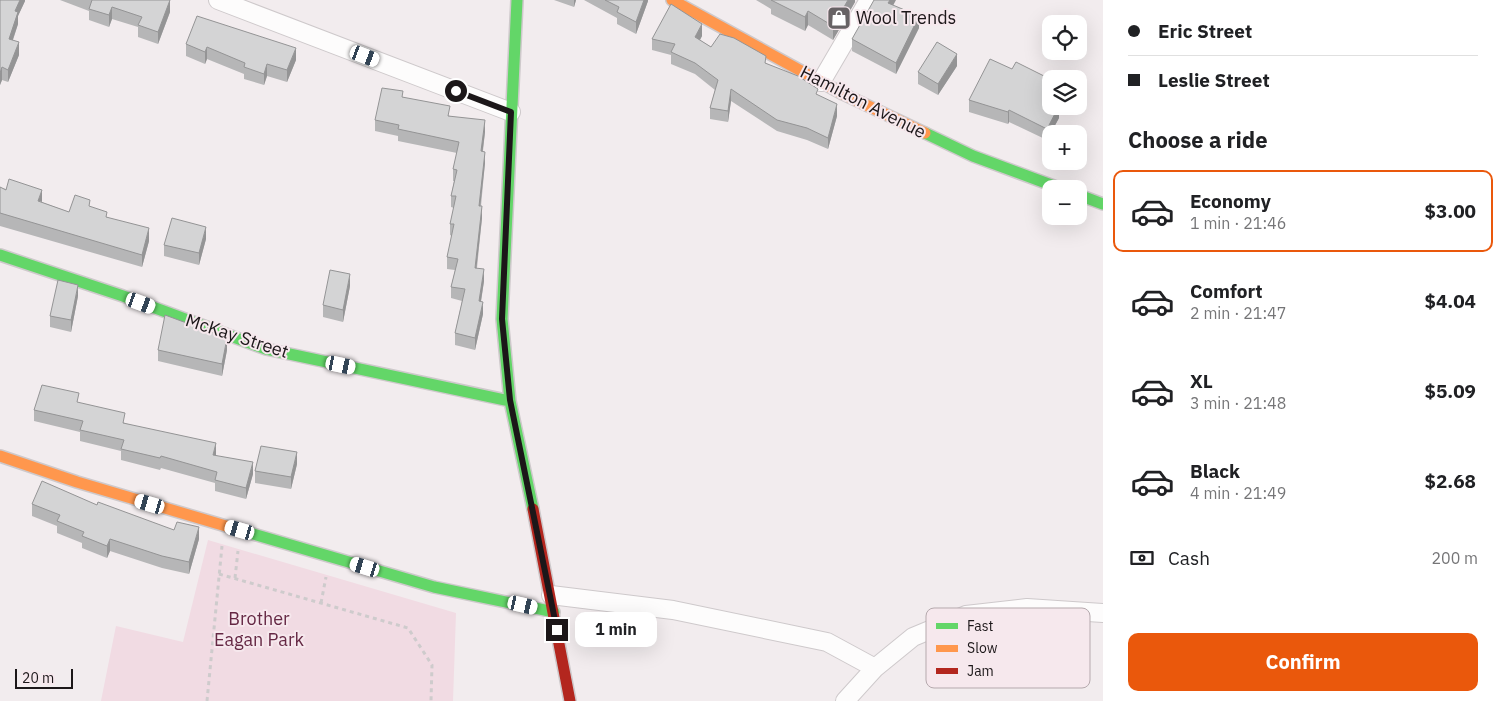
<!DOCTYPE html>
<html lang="en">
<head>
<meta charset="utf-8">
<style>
	:root { --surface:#fff; --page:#f6f6f6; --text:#202124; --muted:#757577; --line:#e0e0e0; --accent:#ea580c }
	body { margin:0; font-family:"IBM Plex Sans",sans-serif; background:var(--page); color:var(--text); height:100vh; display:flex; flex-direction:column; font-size:19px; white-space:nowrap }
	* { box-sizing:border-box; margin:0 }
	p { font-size:16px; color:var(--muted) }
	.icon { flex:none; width:28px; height:28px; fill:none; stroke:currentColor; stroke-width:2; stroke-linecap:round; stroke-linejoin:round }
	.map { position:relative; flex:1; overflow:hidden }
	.side { display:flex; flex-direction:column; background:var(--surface); width:400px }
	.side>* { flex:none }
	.top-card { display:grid; align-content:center; height:110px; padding:0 25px; background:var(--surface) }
	.fabs { position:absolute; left:1042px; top:15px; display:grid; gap:10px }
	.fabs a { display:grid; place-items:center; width:45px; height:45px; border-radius:10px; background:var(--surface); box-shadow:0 5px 20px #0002; font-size:25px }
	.scale { position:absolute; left:15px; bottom:12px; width:58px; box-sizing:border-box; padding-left:5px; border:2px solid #1c1719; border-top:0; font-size:14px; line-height:18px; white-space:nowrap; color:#1c1719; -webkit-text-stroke:4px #f6e8ed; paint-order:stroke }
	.end { position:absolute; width:22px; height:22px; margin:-11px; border:6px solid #1c1719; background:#fff; box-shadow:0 0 0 2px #fff }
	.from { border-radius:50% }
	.bubble { position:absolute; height:35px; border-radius:10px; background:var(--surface); box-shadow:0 5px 20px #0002; font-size:16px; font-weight:700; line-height:35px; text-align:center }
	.car { position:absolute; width:15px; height:30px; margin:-15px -8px; border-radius:6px; box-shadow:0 0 4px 1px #0007; background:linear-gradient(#fff 24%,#345 0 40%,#fff 0 76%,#345 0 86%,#fff 0) }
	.top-card b { display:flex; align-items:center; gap:18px; height:48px; font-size:19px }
	.top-card b+b { border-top:1px solid var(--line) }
	.top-card i { width:12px; height:12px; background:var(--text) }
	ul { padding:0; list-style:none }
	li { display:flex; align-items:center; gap:15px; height:82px; margin:0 10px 8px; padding:0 15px; border:2px solid transparent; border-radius:10px }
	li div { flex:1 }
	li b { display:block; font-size:19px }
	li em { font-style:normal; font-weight:700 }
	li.on { border-color:var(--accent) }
	li>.icon { width:45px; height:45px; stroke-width:1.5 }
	h2 { padding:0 25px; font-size:22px; line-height:60px }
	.pay { display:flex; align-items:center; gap:12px; height:55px; padding:0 25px; font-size:19px }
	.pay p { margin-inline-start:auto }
	.button { display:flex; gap:10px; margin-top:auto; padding:10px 25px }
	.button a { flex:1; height:58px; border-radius:10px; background:var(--accent); color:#fff; font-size:20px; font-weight:700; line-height:58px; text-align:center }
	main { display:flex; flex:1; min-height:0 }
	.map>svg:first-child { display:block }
	.green { fill:#f1dbe3 }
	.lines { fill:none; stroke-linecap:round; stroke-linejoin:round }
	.street-casing { stroke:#cec9cb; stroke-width:20 }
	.fast-casing { stroke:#cec9cb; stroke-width:14 }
	.slow-casing { stroke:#cec9cb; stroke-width:14 }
	.jam-casing { stroke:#cec9cb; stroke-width:14 }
	.path { stroke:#cecbcc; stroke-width:3; stroke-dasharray:4 4; stroke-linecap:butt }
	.street { stroke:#fdfcfc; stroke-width:18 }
	.fast { stroke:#63d668; stroke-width:11 }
	.slow { stroke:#ff974d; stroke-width:11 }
	.jam { stroke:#b3261e; stroke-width:11 }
	.wall { fill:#b6b6b7 }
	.shaded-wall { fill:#949495 }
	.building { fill:#d4d4d5; stroke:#949495 }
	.route { stroke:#1c1719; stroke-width:6 }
	.labels { text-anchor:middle; stroke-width:4; stroke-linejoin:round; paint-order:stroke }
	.poi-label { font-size:18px; fill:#1c1719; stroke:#f6e8ed; text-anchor:start }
	.street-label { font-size:18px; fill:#1c1719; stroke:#f6e8ed }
	.park-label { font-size:18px; fill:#652844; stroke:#f6e8ed }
	.key { fill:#f6e8ed; stroke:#b5a9ad; stroke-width:1 }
	.key-label { font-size:14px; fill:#1c1719 }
</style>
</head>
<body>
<main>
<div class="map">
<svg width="1103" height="701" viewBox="0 0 1103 701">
	<rect width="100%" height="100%" fill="#f2ecee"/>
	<path class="green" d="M208 540 456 613 453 701H101L116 626 183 642Z"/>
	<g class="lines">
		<g class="street-casing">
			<path id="street" d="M218 0 511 112
				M821 82 869 0
				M551 595 673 610 827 642 875 668
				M845 701 875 668 913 637 966 615 1027 608 1103 613"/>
		</g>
		<g class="fast-casing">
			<path id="fast" d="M517 0 502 319 510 401 533 509
				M925 133 973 156 1062 189
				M1079 195 1103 204
				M0 255 123 296 266 349 510 401
				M236 529 434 587 554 612"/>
		</g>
		<g class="slow-casing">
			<path id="slow" d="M672 0 843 94 925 133
				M0 456 77 482 236 529"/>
		</g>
		<g class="jam-casing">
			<path id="jam" d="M533 509 570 701"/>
		</g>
		<path class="path" d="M219 574 408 628 432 665 431 701
			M235 578 238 551
			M321 603 326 577
			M207 701 222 546"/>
		<use href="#street" class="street"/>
		<use href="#fast" class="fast"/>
		<use href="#slow" class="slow"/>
		<use href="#jam" class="jam"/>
	</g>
	<path class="wall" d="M0 0H25V1L18 16V24L13 40 19 55 8 82 2 80 0 85Z
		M60 0H170V12L158 44 138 37V27L112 19 109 27 89 20V11Z
		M554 0H576L574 7Z
		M584 0H648V1L636 34 617 24V18Z
		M756 0H855V2L833 40 808 25 805 31 771 14V9Z
		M893 5 919 28 896 74 852 51V39Z
		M702 36 700 40 711 47 766 63 818 95 837 116 828 149 807 140 777 131 731 101 728 122 710 119V108L715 90 695 74 671 64V55L652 50V39Z
		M186 44 296 60 287 82 267 76 264 85 244 79V74L207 59 205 64 186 56Z
		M957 66 938 95 918 84V72Z
		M1050 87 1059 118 1047 140 1009 122 1008 124 969 112V100Z
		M403 97 450 116 485 132 483 151 485 163 481 206 482 218 477 268 484 281 481 302 483 314 475 350 455 345V333L462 301 451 298V287L455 270 447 269V257L452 236 450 235V224L454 208 451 207V196L454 181H453V169L457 153 398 141V136L375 131V120Z
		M0 187 69 212 90 207 107 217 149 241 142 267 0 226Z
		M206 239 199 265 164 256V245Z
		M350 286 343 322 323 317V305Z
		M78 296 71 332 50 327V316Z
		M158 350H227L222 376 158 361Z
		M79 403 125 423 216 455 253 474 246 499 215 491V483L161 468 160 470 121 460V451L80 441V432L34 421V410Z
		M297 464 291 489 255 483V471Z
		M32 504 97 505 199 539 189 574 162 568 110 551 107 558 82 548V543L57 533V526L32 516Z"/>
	<path class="shaded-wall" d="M20 0H25V1L18 16V24L9 51V39L15 11Z
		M170 0V12L158 44V32Z
		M574 0H576L574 7Z
		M644 0H648V1L636 34V22Z
		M848 0H855V2L833 40V26Z
		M890 0H896L888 15V3Z
		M112 7V19L109 27V15Z
		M808 11V25L805 31V17Z
		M919 16V28L896 74V63Z
		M702 24V36L695 49V37Z
		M19 42V55L8 82V70Z
		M207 47V59L205 64V52Z
		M296 48V60L287 82V70Z
		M957 54V66L938 95V84Z
		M267 64V76L264 85V74Z
		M2 67V80L0 85V73Z
		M1050 79V90L1047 85Z
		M731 89V101L728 122V111Z
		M837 104V116L828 149V138Z
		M1059 106V118L1047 140V129Z
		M1009 110V122L1008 124V112Z
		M485 120V132L481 163V151Z
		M485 152V163L479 217V206Z
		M42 190V202L38 201Z
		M482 206V218L475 280V268Z
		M206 227V239L199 265V253Z
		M149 228V241L142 267V255Z
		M484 269V281L479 313V301Z
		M350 274V286L343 322V310Z
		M78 285V296L71 332V320Z
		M483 302V314L475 350V338Z
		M227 338V350L222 376V364Z
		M216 443V455H213Z
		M297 452V464L291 489V477Z
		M253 462V474L246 499V488Z
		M199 527V539L189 574V562Z
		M110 539V551L107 558V546Z"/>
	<path class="building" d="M0 0H20L15 11 18 12 9 39 19 42 8 70 2 67 0 73Z
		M92 0H170L158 32 138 25 142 17 112 7 109 15 89 9Z
		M605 0H644L636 22 617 12 619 7Z
		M771 0H848L833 26 808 11 805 17Z
		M874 0H890L888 3 919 16 896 63 852 39Z
		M671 4 702 24 695 37 711 47 720 34 734 38 766 56 765 63 798 76 818 89 816 94 837 104 828 138 807 128 777 120 731 89 728 111 710 108 718 80 695 63 671 52 675 44 652 39Z
		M197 16 296 48 287 70 267 64 264 74 244 67 245 63 207 47 205 52 186 44Z
		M937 42 957 54 938 84 918 72Z
		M990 59 1012 69 1016 62 1050 79 1047 85 1051 87V106H1059L1047 129 1009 110 1008 112 969 100Z
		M382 88 403 91 402 97 450 106 448 116 485 120 481 151 485 152 479 206H482L475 268 484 269 479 301 483 302 475 338 455 333 465 289 451 287 458 259 447 257 454 224H450L456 196H451L457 170 453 169 459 142 398 129 399 125 375 120Z
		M9 179 42 190 38 201 69 212 75 195 90 200 89 206 107 212 106 217 149 228 142 255 0 213V187L6 190Z
		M172 218 206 227 199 253 164 245Z
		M330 270 350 274 343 310 323 305Z
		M58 280 78 285 71 320 50 316Z
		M165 315 227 338 222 364 158 350Z
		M42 385 79 393 77 402 125 413 123 423 216 443 213 455 253 462 246 488 215 480 217 472 161 456 160 458 121 449 124 440 80 430 83 421 34 410Z
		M261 446 297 452 291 477 255 471Z
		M42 481 97 505 98 502 174 530 177 522 199 527 189 562 162 556 110 539 107 546 82 536 84 532 57 521 60 515 32 504Z"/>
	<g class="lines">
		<path class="route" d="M456 91 511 112 502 319 510 400 557 630"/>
	</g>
	<defs>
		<g id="shop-square" transform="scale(1.25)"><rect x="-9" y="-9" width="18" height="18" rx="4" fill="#676264" stroke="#f6e8ed"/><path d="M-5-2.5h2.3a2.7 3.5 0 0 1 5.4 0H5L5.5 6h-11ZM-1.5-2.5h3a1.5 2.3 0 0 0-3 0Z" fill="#fff"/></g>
	</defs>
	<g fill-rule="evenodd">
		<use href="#shop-square" x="839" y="18"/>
	</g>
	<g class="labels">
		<g class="poi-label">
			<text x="856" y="24">Wool Trends</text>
		</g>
		<g class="street-label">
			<text transform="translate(863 102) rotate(27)" y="6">Hamilton Avenue</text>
			<text transform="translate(237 336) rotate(18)" y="6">McKay Street</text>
		</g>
		<g class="park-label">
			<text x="259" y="625">Brother<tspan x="259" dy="21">Eagan Park</tspan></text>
		</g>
	</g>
	<rect x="926" y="608" width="164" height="80" rx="8" class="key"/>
	<rect x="936" y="623" width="22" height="6" fill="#63d668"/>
	<rect x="936" y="645" width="22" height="7" fill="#ff974d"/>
	<rect x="936" y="668" width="22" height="6" fill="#b3261e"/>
	<g class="key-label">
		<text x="967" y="631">Fast</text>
		<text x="967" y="653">Slow</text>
		<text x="967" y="676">Jam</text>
	</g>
</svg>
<div class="fabs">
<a><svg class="icon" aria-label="locate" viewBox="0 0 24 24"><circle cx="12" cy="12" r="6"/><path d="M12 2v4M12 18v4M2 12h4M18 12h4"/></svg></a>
<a><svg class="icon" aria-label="layers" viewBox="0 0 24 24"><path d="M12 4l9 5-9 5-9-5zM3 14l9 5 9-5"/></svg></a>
<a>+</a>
<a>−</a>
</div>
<div class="scale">20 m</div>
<i class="end from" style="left:456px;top:91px"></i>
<i class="end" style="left:557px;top:630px"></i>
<div class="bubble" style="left:575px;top:612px;width:82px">1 min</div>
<i class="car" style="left:365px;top:56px;rotate:111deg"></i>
<i class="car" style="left:141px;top:303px;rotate:110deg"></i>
<i class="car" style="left:341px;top:365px;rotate:102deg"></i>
<i class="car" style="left:150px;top:504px;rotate:286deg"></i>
<i class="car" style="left:240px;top:530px;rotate:286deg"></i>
<i class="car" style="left:365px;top:567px;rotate:287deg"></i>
<i class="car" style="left:523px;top:605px;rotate:103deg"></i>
</div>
<section class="side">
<div class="top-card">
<b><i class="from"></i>Eric Street</b>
<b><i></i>Leslie Street</b>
</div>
<h2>Choose a ride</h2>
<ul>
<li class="on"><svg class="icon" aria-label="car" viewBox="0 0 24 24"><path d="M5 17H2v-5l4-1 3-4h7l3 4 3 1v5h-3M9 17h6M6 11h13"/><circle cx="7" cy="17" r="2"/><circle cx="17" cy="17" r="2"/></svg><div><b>Economy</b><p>1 min · 21:46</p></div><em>$3.00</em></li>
<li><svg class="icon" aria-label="car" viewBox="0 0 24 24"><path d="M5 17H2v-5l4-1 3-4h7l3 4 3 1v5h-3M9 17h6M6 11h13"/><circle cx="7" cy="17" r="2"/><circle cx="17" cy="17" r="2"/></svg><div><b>Comfort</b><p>2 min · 21:47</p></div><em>$4.04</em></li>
<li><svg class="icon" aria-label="car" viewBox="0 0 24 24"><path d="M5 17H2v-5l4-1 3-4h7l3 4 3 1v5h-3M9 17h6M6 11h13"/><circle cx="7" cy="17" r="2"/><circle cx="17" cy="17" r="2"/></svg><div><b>XL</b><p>3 min · 21:48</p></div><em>$5.09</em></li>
<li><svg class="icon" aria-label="car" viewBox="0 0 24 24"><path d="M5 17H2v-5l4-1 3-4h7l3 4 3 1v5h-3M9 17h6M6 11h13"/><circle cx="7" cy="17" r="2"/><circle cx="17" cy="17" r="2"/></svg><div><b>Black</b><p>4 min · 21:49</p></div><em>$2.68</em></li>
</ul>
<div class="pay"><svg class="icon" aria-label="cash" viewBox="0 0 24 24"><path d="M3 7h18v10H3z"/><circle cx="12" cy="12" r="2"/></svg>Cash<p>200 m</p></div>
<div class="button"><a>Confirm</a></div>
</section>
</main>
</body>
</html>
